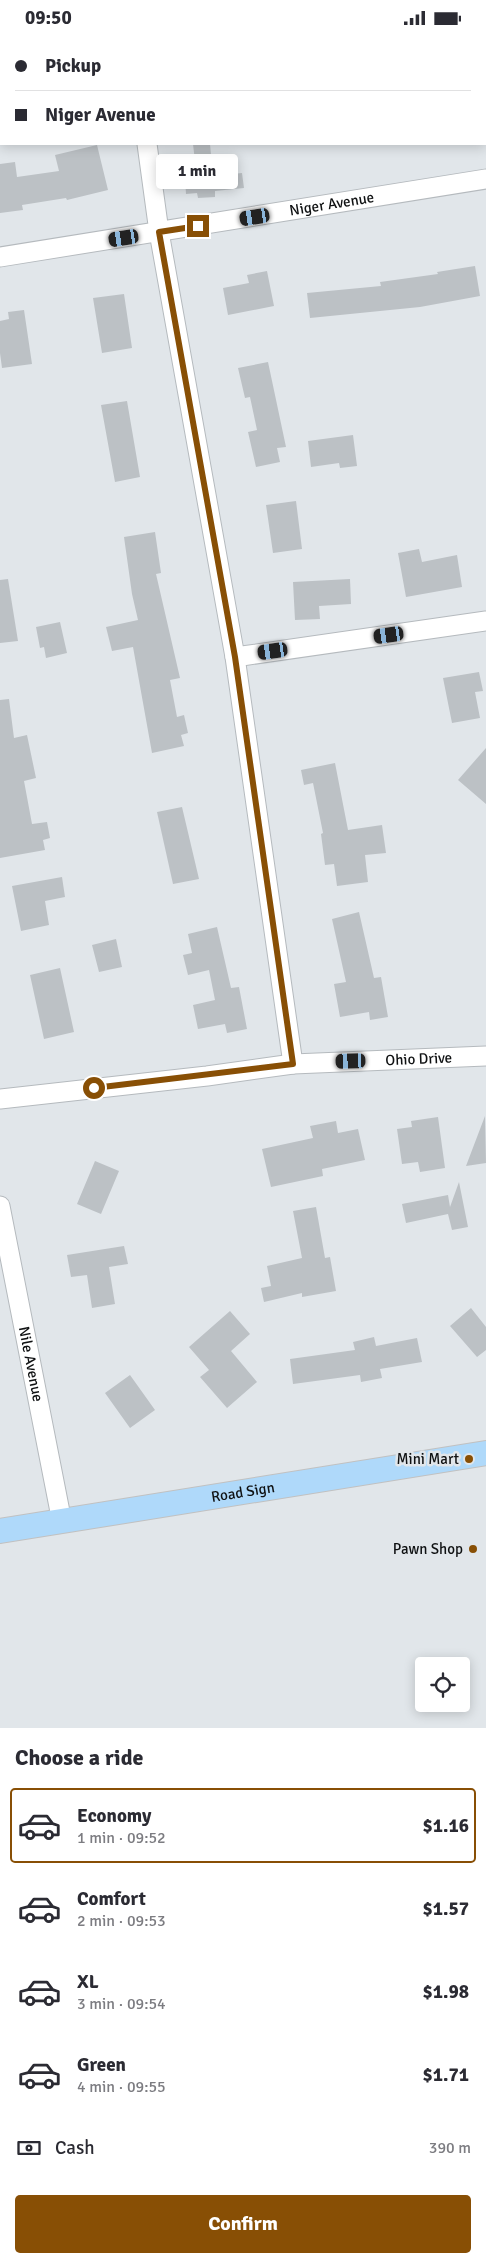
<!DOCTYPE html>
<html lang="en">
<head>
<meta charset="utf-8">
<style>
	:root { --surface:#fff; --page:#f7f7f7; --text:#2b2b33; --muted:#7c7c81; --line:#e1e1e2; --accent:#884f05 }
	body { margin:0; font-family:Signika,sans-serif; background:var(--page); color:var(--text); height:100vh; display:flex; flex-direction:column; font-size:19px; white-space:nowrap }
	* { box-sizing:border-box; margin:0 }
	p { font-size:16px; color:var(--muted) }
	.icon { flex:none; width:28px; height:28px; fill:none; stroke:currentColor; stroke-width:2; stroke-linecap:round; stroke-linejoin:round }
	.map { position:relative; height:1693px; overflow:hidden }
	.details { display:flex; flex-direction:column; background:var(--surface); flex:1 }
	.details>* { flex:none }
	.top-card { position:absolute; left:0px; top:0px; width:486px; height:110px; box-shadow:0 2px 12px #0003; display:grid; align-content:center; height:110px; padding:0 15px; background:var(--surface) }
	.tools { position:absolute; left:415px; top:1622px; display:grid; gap:10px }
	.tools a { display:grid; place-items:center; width:55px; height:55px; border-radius:5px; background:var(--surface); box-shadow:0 2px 12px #0003; font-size:25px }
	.end { position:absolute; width:22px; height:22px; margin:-11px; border:6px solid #884f05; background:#fff; box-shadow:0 0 0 2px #fff }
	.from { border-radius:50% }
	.bubble { position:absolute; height:35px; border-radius:5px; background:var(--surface); box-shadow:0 2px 12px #0003; font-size:16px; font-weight:700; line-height:35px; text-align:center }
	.car { position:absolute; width:15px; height:30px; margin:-15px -8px; border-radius:6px; box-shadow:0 0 4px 1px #0007; background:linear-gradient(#222 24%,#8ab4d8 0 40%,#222 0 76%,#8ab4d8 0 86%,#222 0) }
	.top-card b { display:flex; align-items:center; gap:18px; height:48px; font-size:19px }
	.top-card b+b { border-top:1px solid var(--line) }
	.top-card i { width:12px; height:12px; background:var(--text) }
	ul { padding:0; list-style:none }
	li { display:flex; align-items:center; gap:15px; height:75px; margin:0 10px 8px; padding:0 5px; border:2px solid transparent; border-radius:5px }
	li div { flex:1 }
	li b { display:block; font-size:19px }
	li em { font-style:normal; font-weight:700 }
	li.current { border-color:var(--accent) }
	li>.icon { width:45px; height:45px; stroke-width:1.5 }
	h2 { padding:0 15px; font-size:22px; line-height:60px }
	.pay { display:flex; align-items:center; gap:12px; height:55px; padding:0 15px; font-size:19px }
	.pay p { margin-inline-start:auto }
	.button { display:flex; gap:10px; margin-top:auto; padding:10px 15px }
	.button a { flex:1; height:58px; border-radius:5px; background:var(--accent); color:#fff; font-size:20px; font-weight:700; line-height:58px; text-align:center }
	.status { display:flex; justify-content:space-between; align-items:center; height:35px; padding:0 25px; background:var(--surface); direction:ltr }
	.status svg { height:14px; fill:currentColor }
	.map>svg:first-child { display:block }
	.building { fill:#bcc1c5 }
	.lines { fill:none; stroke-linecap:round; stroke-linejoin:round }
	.minor-casing { stroke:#b5babe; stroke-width:21 }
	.major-casing { stroke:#c1c1c1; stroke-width:26 }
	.minor { stroke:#fff; stroke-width:19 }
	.major { stroke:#afd9fa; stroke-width:24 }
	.route { stroke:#884f05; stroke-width:6 }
	.poi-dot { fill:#884f05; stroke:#e1e6ea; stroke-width:2 }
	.labels { text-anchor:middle; stroke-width:5; stroke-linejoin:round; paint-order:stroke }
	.street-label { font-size:15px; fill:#0f1112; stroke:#e1e6ea }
	.poi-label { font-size:15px; fill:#0f1112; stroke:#e1e6ea; text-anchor:end }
</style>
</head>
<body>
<div class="status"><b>09:50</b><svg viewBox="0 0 49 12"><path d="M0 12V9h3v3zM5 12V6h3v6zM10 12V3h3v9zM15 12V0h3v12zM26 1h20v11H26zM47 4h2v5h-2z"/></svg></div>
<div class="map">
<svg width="486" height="1693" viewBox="0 0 486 1693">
	<rect width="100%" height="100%" fill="#e1e6ea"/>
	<path class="building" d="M193 109H210L213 141 242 138 244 153 215 156V162L198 163 197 158 186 159 185 144H197Z
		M97 110 108 155 67 165 66 163 22 170 23 175 0 178V129L15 127 17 142 59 136 55 120Z
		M475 231 480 261 420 272 310 283 307 258 381 251 380 247 438 239 437 237Z
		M267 236 274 271 228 280 223 253 249 248 247 240Z
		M124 259 132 313 102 318 93 263Z
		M24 275 32 329 2 333 0 318V286L9 284 8 277Z
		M268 327 286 412 277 413 280 427 256 432 248 397 257 395 250 362 245 363 238 333Z
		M127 366 140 442 115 447 101 370Z
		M353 400 357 431 340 433 339 428 311 432 308 406Z
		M296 466 302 514 273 518 266 470Z
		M155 497 161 538 156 539 180 643 170 645 177 682 184 680 188 698 181 700 184 711 152 718 133 612 112 616 106 592 138 585 132 559 124 502Z
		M419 514 422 527 457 520 462 552 406 562 398 518Z
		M8 544 18 606 0 608V545Z
		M350 544 351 569 319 571 320 584 295 585 293 547Z
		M60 587 67 618 46 623 44 612 40 613 36 592Z
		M479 637 483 656 475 657 480 683 452 688 443 643Z
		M9 664 14 703 27 700 36 743 24 746 32 789 47 787 50 803 43 805 45 815 0 823V665Z
		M486 713V769L458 745Z
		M335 728 348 795 382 790 386 818 365 820 368 847 337 851 334 829 325 830 321 799 323 798 313 748 304 750 301 735Z
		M182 772 199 844 173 849 157 777Z
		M62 842 65 862 45 866 49 890 21 896 12 851Z
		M359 877 374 943 381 942 388 982 370 985 369 977 340 982 334 949 346 947 332 884Z
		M217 892 231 953 239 952 247 994 227 998 225 989 198 994 193 970 215 965 209 935 188 940 183 920 192 918 188 899Z
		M116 904 122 932 99 937 92 910Z
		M60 933 74 997 44 1004 30 940Z
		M485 1081 486 1128 466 1131Z
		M438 1082 445 1133 420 1137 418 1127 402 1129 397 1094 412 1092 411 1086Z
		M336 1086 338 1098 358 1094 365 1125 322 1134 323 1141 271 1152 262 1114 313 1103 310 1091Z
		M95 1126 119 1136 101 1179 77 1169Z
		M459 1147 468 1192 452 1195 448 1179 406 1188 402 1169 448 1160 450 1172Z
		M316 1172 325 1223 330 1222 336 1256 302 1262V1258L264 1267 261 1253 271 1251 267 1231 302 1223 293 1176Z
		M124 1211 128 1229 109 1232 115 1269 92 1273 87 1240 71 1242 67 1220Z
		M471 1273 486 1292V1315L477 1322 450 1291Z
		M230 1276 250 1299 231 1316 257 1347 227 1373 200 1342 209 1335 189 1312Z
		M374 1302 376 1311 417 1303 422 1327 380 1334 382 1343 361 1347 360 1340 293 1349 290 1324 355 1315 353 1307Z
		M130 1340 155 1375 130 1393 105 1358Z"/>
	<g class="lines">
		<g class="minor-casing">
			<g id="minor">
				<path d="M140 1V0"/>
				<path d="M147 109 159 197 235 622 293 1029"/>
				<path id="s1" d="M0 222 486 144"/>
				<path d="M235 622 486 586"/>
				<path id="s2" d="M0 1064 207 1041 293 1029 486 1021"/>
				<path id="s3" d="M0 1171 62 1487"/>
			</g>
		</g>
		<g class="major-casing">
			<g id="major">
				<path id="s4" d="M0 1496 486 1418"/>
			</g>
		</g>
		<use href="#minor" class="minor"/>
		<use href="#major" class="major"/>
	</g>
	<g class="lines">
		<path class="route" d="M94 1053 293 1029 235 622 159 197 198 191"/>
	</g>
	<g class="poi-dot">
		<circle cx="469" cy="1424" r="5"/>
		<circle cx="473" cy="1514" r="5"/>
	</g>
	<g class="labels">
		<g class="street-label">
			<text dy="5" stroke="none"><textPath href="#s1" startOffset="336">Niger Avenue</textPath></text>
			<text dy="5" stroke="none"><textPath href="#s2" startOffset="421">Ohio Drive</textPath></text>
			<text dy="5" stroke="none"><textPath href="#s3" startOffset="161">Nile Avenue</textPath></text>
			<text dy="5" stroke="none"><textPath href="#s4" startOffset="246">Road Sign</textPath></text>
		</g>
		<g class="poi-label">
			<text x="459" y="1429">Mini Mart</text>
			<text x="463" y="1519">Pawn Shop</text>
		</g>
	</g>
</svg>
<div class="tools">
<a><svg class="icon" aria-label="locate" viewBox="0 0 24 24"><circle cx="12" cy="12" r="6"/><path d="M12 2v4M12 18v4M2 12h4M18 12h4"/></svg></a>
</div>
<i class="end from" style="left:94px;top:1053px"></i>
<i class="end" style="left:198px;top:191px"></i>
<div class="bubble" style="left:156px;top:119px;width:82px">1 min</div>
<i class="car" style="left:255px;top:182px;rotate:261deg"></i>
<i class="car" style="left:124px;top:203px;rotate:261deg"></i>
<i class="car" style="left:389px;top:600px;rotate:262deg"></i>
<i class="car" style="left:273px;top:616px;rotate:262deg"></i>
<i class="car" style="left:351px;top:1026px;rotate:268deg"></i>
<div class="top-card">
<b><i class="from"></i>Pickup</b>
<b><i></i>Niger Avenue</b>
</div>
</div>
<section class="details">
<h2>Choose a ride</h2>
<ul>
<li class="current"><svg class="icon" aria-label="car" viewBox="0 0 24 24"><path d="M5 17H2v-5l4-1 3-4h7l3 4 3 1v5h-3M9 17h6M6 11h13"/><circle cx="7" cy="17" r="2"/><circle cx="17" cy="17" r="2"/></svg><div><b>Economy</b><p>1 min · 09:52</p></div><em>$1.16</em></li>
<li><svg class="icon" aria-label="car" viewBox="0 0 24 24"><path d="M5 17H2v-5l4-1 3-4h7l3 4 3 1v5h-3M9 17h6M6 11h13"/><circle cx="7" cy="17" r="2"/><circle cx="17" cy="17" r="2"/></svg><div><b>Comfort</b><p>2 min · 09:53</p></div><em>$1.57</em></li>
<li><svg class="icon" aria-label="car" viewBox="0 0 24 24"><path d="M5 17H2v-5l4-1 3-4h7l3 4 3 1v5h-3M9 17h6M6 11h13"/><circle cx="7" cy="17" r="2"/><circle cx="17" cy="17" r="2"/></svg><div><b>XL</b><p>3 min · 09:54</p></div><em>$1.98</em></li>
<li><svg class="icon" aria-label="car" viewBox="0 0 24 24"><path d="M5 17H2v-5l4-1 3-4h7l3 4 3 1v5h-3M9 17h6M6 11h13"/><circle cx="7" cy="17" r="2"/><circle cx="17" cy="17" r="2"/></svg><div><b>Green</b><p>4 min · 09:55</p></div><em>$1.71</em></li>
</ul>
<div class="pay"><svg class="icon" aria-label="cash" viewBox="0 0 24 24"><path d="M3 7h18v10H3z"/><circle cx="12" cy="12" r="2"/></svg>Cash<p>390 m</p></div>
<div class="button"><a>Confirm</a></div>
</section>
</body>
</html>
